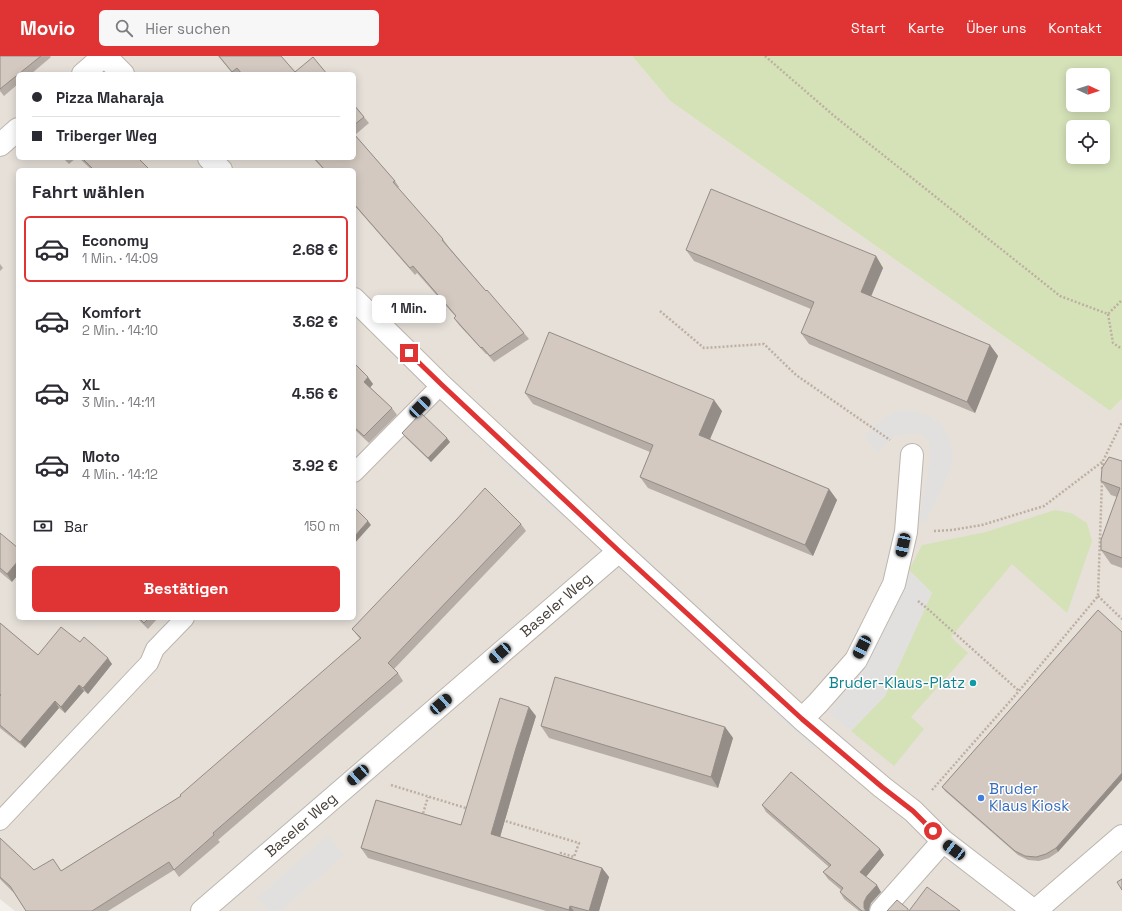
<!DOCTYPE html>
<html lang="de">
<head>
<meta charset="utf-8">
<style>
	:root { --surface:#fff; --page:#f7f7f7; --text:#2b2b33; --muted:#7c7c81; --line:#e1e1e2; --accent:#e03434 }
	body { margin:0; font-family:"Space Grotesk",sans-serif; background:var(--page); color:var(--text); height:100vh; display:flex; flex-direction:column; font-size:15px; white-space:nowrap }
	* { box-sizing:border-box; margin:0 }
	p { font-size:13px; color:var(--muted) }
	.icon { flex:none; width:22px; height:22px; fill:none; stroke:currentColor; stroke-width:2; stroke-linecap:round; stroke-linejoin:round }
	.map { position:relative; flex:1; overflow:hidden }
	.drawer { position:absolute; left:16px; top:112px; width:340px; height:452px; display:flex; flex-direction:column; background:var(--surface); border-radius:6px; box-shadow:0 2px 10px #0003 }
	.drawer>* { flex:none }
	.hud { position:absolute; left:16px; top:16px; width:340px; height:88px; border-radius:6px; box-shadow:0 2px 10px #0003; display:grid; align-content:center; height:88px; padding:0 16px; background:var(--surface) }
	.needle { width:26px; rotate:93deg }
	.fabs { position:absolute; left:1066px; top:12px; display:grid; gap:8px }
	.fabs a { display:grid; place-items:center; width:44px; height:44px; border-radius:6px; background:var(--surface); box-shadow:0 2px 10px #0003; font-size:20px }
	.end { position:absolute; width:18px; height:18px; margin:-9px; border:5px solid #e03434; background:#fff; box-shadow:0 0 0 2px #fff }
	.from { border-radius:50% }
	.bubble { position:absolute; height:28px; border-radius:6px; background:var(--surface); box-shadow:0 2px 10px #0003; font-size:13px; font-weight:800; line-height:28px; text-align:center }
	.car { position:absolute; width:12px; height:24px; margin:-12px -6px; border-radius:5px; box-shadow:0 0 3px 1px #0007; background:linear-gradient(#222 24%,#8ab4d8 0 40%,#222 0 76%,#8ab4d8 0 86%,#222 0) }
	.hud b { display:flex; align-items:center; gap:14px; height:38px; font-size:15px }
	.hud b+b { border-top:1px solid var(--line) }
	.hud i { width:10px; height:10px; background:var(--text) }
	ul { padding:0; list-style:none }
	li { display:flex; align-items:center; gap:12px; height:66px; margin:0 8px 6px; padding:0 8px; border:2px solid transparent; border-radius:6px }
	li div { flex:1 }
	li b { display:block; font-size:15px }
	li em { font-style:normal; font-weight:800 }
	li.on { border-color:var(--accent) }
	li>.icon { width:36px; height:36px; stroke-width:1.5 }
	h2 { padding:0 16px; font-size:18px; line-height:48px }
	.pay { display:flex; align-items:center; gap:10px; height:44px; padding:0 16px; font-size:15px }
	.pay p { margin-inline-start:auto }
	.action { display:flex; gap:8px; margin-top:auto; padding:8px 16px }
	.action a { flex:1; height:46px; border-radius:6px; background:var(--accent); color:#fff; font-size:16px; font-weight:800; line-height:46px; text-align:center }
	header { display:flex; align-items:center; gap:24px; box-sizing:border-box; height:56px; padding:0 20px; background:var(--accent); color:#fff }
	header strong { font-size:19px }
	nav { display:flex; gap:22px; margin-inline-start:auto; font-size:14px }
	.search { width:280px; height:36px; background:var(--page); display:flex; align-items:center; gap:10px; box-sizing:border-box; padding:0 14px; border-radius:6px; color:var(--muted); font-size:15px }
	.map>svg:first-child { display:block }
	.residential { fill:#e6e0d9; fill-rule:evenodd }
	.green { fill:#d5e2b8; fill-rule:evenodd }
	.parking { fill:#e2e0de }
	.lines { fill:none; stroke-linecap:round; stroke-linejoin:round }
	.lane-casing { stroke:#bdb5ae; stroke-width:20 }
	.street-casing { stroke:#bdb5ae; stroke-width:24 }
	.path { stroke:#bdafa1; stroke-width:2.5; stroke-dasharray:2 2; stroke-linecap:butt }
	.lane { stroke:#fff; stroke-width:18 }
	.street { stroke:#fff; stroke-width:22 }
	.wall { fill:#b5ada6 }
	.shaded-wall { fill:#948d87 }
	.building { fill:#d3c9c1; stroke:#948d87 }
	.route { stroke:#e03434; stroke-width:5 }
	.culture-dot { fill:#0f9aa8; stroke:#fff; stroke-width:1.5 }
	.shop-dot { fill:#3f7fe0; stroke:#fff; stroke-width:1.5 }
	.labels { text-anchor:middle; stroke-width:3; stroke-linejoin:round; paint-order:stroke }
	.street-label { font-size:15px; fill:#463f39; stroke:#fff }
	.culture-label { font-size:15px; fill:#0d838f; stroke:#fff; text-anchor:end }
	.shop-label { font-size:15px; fill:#366cbe; stroke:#fff; text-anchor:start }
</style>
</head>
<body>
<header>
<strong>Movio</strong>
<div class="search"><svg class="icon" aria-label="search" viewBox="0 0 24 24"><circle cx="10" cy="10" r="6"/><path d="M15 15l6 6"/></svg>Hier suchen</div>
<nav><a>Start</a><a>Karte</a><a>Über uns</a><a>Kontakt</a></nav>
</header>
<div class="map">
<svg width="1122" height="855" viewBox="0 0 1122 855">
	<rect width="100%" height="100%" fill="#f3efea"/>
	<path class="residential" d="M0 0H632L670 45 1110 355 1122 343V855H15L0 843ZM18 18H354V102H18ZM18 114H354V562H18Z"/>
	<path class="green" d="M632 0H1122V343L1110 355 670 45ZM1073 19H1103V49H1073ZM1073 71H1103V101H1073Z
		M1055 454 1071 457 1087 467 1092 485 1067 557 1012 508 951 581 968 597 911 661 924 673 894 710 851 675 885 640 932 537 909 514 922 489 986 476Z"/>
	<path class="parking" d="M901 354 916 356 933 362 941 368 949 382 953 399 951 410 945 427 925 467 919 463 931 400 929 385 920 378H909L895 380 877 397 864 380 886 360Z
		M492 381 569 454 562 462 485 388Z
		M635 492 721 572 716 578 629 498Z
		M909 514 932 537 885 640 851 675 828 657 862 614 883 576Z
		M759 632 820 685 814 692 753 638Z
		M377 688 383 695 249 810 243 802Z
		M328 779 344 799 281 855H268L257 842Z"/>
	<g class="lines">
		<g class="lane-casing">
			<path id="lane" d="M354 417 441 329
				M0 765 149 607 155 593 185 562"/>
		</g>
		<g class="street-casing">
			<path id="street" d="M105 0 123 18
				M83 18 104 0
				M0 89 18 73
				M209 102 221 114
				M354 243 441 329 619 495 802 663 882 731 913 755 943 785 1034 855
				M802 663 818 647 856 604 894 528 906 476 912 399
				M202 855 619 495
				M881 855 943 785
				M1035 855 1122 780"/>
		</g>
		<path class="path" d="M765 0 833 59 1060 240 1108 258 1122 244
			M660 255 704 292 764 288 796 319 890 384
			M1108 258 1113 287 1122 293
			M1102 413 1103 405 1122 366
			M934 475 952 474 982 469 1044 450 1102 406
			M1098 540 1122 563
			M918 545 929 554 1019 635
			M391 729 469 753
			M932 734 1019 635 1098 540 1102 424
			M422 761 428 741
			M502 764 579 787 574 801 561 797 559 802"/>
		<use href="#lane" class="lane"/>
		<use href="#street" class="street"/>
	</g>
	<path class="wall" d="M0 0H50L51 1 31 18H18V28L4 40 0 35Z
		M218 0H281L295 16 327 18H233Z
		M354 49 369 67 355 79 395 125 399 131 398 132 443 183 448 190 486 235 524 277 529 283 494 306 487 298H486L459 269 454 262 456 261 417 217 415 219 354 149V114H324L313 102H354Z
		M63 102H76L69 108Z
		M79 102H138L150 114H92Z
		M686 194 876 200 883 212 871 241 990 289 998 300 975 357 809 288 801 277 811 253 694 205Z
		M0 208 3 212 0 215Z
		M354 307 373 328 370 331 392 352 397 359 369 387 354 373Z
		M525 337 722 355 710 383 829 433 837 444 813 500 648 432 640 421 650 396 533 348Z
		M402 377 450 386 431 406 405 381Z
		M1122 405V512L1111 508 1101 494 1117 441 1111 439 1101 425Z
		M521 468 526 475 394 613 398 617 403 625 218 784 220 786 179 821 174 814 108 855H26L14 837 0 823V782L34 814 61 815 181 740 360 583 352 573Z
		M0 477 12 526 0 516Z
		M1098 554 1058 796 1049 802 1039 805 1028 804 1018 799 945 735 942 731Z
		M137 562H158L148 573Z
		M0 567 38 599 80 586 112 608 88 638 84 635 65 657 59 652 25 692 0 672Z
		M536 660 523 702 500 781 602 812 609 821 599 855H546L368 802 361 792 461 769Z
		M541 670 725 671 733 682 718 732 549 682Z
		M762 749 880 793 884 799 866 821 881 836 871 847 869 853V855H859L844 843 840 836 841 834 828 823 823 816 829 811 766 756Z"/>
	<path class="shaded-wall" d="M876 200 883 212 868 247 861 236Z
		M990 289 998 300 975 357 967 346Z
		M368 321 373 328 369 333 364 326Z
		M714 344 722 355 707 390 699 379Z
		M447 382 450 386 431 406 428 402Z
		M829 433 837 444 813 500 805 489Z
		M368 465 371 469 354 488V481Z
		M18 505V519L12 526 7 518Z
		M108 602 112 608 88 638 83 632Z
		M79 629 84 635 65 657 61 651Z
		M55 645 59 652 25 692 20 686Z
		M529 651 536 660 523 702 498 788 491 778 516 692Z
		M725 671 733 682 718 732 711 721Z
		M1122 717V724L1058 796 1056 792Z
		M880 793 884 799 864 823 860 816Z
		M602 812 609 821 599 855H589Z
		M877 829 881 836 871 847 869 853V855H866L864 852V846L867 840Z
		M570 850 574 855H569V854Z"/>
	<path class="building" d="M0 0H41L0 33Z
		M219 0H281L295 16 313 1 327 18H242L237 12 232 16Z
		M354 49 364 61 354 69Z
		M354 78 395 125 393 126 443 183 442 184 486 235 487 234 524 277 490 300 482 291 481 292 454 262 456 260 413 210 410 212 354 148V114H325L314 102H354Z
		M82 102H138L150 114H94Z
		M711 133 876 200 861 236 990 289 967 346 801 277 814 246 686 194Z
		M549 276 714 344 699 379 829 433 805 489 640 421 653 389 525 337Z
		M354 307 368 321 364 326 392 352 364 380 354 371Z
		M421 357 447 382 428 402 402 377Z
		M1109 401 1122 405V502L1101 494V484L1120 432 1101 425 1102 412Z
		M485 432 521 468 388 607 398 617 213 777 214 779 174 814 169 806 92 855H26L10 830 0 821V782L34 814 53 803 61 815 181 740 180 739 361 582 352 573 457 463Z
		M354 451 368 465 354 481Z
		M0 477 18 492V505L7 518 0 512Z
		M1098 554 1122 576V717L1056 792 1046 798 1036 801 1025 800 1015 795 942 731Z
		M139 562H149L144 567Z
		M0 567 38 599 61 571 80 586 84 581 108 602 83 632 79 629 61 651 55 645 20 686 0 669V640L1 639 0 638Z
		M555 621 725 671 711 721 541 670Z
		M500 642 529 651 516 692 491 778 602 812 589 855 570 850 569 854 361 792 376 744 461 769Z
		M791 716 880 793 860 816 877 829 867 840 864 846V852L866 855H862L840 836 843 832 823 816 831 809 762 749Z
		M1122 823V834L1117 826Z
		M927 831 960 855H909Z
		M897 844 908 853V855H887Z"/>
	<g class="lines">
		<path class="route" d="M409 297 441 328 619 495 802 663 882 731 913 755 933 775"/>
	</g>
	<circle class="culture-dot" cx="973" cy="627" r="4"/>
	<circle class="shop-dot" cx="981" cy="742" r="4"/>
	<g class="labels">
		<g class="street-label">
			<text transform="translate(556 549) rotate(-41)" y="5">Baseler Weg</text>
			<text transform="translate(301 769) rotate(-41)" y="5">Baseler Weg</text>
		</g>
		<g class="culture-label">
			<text x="965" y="632">Bruder-Klaus-Platz</text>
		</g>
		<g class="shop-label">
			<text x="989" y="738">Bruder<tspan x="989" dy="17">Klaus Kiosk</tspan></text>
		</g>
	</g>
</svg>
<div class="fabs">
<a><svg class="needle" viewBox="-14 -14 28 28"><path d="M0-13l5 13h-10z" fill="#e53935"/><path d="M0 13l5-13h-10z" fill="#7c7c81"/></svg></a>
<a><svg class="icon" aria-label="locate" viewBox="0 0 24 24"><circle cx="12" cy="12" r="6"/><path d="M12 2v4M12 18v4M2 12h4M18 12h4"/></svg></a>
</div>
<i class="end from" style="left:933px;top:775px"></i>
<i class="end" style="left:409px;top:297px"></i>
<div class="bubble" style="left:372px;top:239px;width:74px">1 Min.</div>
<i class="car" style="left:420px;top:351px;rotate:45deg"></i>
<i class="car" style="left:903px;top:489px;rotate:192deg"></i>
<i class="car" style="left:862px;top:591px;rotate:207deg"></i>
<i class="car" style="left:500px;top:597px;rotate:229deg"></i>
<i class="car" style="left:441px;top:648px;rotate:49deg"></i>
<i class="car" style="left:358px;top:719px;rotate:229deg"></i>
<i class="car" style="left:954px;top:794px;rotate:307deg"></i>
<div class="hud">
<b><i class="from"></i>Pizza Maharaja</b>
<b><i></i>Triberger Weg</b>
</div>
<section class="drawer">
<h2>Fahrt wählen</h2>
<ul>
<li class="on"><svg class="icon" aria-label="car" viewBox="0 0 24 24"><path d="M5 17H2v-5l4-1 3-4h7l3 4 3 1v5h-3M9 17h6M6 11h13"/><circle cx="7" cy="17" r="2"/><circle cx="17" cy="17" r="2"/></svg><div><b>Economy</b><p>1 Min. · 14:09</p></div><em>2.68 €</em></li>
<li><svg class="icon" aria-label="car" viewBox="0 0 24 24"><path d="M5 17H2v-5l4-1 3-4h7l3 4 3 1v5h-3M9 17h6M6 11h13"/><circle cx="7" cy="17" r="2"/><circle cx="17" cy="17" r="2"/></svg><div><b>Komfort</b><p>2 Min. · 14:10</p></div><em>3.62 €</em></li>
<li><svg class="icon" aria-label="car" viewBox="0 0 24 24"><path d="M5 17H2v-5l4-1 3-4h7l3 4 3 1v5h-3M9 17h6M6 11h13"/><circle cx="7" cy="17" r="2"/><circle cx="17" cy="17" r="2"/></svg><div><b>XL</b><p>3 Min. · 14:11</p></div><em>4.56 €</em></li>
<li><svg class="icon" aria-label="car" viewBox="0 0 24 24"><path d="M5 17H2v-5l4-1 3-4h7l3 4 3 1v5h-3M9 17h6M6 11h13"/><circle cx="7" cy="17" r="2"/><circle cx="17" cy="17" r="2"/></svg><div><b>Moto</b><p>4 Min. · 14:12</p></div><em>3.92 €</em></li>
</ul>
<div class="pay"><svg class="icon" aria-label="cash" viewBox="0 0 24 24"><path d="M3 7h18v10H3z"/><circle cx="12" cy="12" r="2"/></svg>Bar<p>150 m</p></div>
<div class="action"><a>Bestätigen</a></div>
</section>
</div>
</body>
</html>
